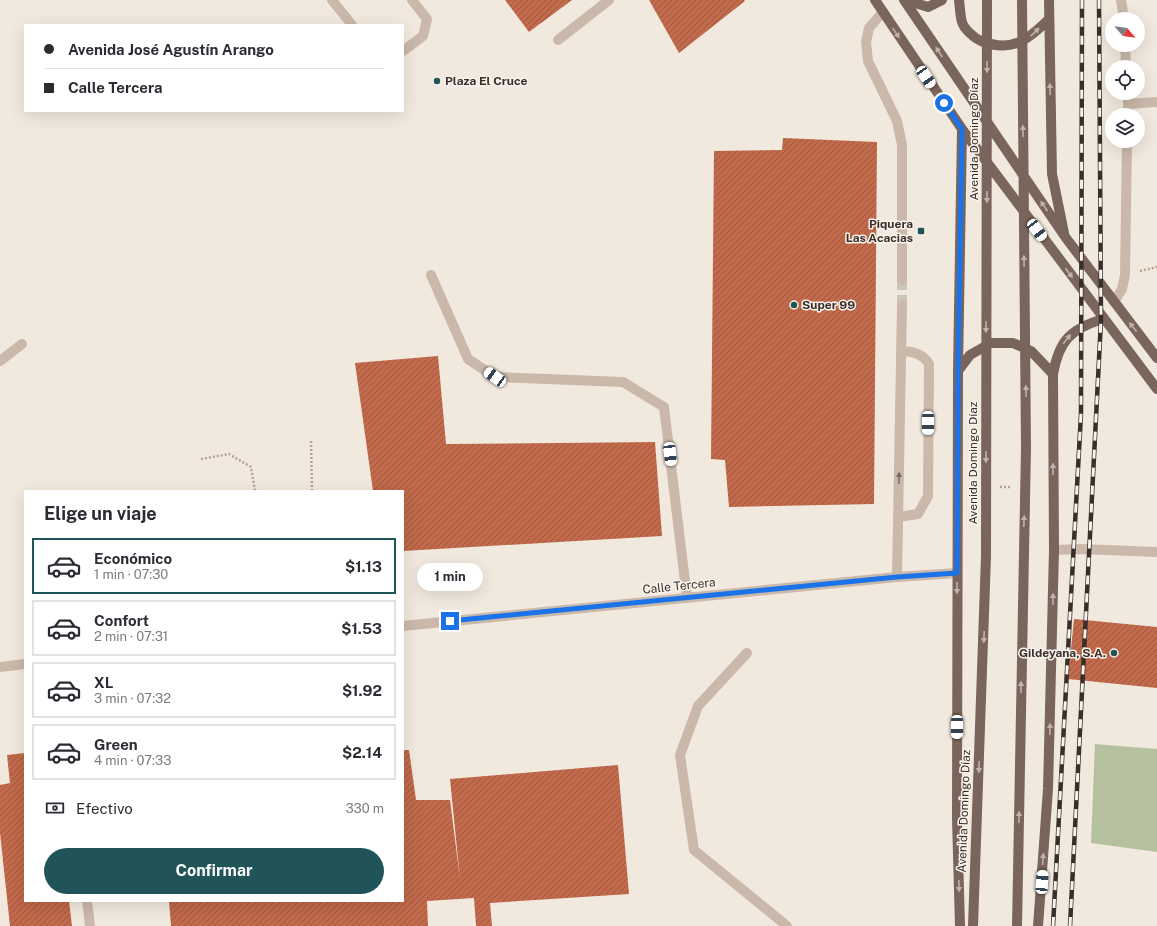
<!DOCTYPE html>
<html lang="es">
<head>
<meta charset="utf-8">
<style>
	:root { --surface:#fff; --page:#f7f7f7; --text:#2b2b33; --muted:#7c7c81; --line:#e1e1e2; --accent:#205458 }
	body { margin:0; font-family:"Public Sans",sans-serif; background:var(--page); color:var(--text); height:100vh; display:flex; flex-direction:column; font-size:15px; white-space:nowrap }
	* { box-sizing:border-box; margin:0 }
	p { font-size:13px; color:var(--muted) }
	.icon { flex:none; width:22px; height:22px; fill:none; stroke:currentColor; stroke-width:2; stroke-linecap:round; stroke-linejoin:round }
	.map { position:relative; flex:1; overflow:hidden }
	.drawer { position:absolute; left:24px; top:490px; width:380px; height:412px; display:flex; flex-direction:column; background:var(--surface); border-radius:0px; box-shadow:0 4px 16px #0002 }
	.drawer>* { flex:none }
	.hud { position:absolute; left:24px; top:24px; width:380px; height:88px; border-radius:0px; box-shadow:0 4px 16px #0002; display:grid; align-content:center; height:88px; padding:0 20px; background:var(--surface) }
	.needle { width:26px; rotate:118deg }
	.tools { position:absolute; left:1105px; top:12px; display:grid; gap:8px }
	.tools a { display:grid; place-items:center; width:40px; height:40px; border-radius:50%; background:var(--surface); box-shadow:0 4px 16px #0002; font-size:20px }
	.end { position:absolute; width:18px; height:18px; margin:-9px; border:5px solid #1a73e8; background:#fff; box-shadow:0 0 0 2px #fff }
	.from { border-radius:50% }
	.bubble { position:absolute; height:28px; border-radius:14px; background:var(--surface); box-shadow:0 4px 16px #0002; font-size:13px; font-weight:700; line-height:28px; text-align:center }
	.car { position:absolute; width:12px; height:24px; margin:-12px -6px; border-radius:5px; box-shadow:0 0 3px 1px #0007; background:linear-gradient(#fff 24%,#345 0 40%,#fff 0 76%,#345 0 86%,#fff 0) }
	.hud b { display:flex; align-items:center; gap:14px; height:38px; font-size:15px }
	.hud b+b { border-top:1px solid var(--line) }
	.hud i { width:10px; height:10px; background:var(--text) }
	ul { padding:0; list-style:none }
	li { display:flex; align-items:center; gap:12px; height:56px; margin:0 8px 6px; padding:0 12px; border:2px solid var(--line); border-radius:0px }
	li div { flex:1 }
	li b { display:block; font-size:15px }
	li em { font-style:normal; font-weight:700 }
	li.selected { border-color:var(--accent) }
	li>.icon { width:36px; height:36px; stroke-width:1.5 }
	h2 { padding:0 20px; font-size:18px; line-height:48px }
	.pay { display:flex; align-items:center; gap:10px; height:44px; padding:0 20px; font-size:15px }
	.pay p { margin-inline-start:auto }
	.cta { display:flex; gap:8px; margin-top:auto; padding:8px 20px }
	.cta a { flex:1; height:46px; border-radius:24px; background:var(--accent); color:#fff; font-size:16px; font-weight:700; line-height:46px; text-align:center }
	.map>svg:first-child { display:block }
	.green { fill:#b5c19e }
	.building { fill:url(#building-hatch) }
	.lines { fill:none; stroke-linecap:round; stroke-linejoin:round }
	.minor-tunnel { stroke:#cdc4ba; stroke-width:10; stroke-dasharray:10 5; stroke-linecap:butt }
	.path { stroke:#b6a394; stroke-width:2.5; stroke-dasharray:2 2; stroke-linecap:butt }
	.minor { stroke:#cab9aa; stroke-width:10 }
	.major { stroke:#79655b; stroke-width:10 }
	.rail-casing { stroke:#382e2a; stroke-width:4.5 }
	.rail { stroke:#faf3eb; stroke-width:3; stroke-dasharray:9; stroke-linecap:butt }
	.oneway { fill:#c0b3aa }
	.oneway2 { fill:#7a6d64 }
	.route { stroke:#1a73e8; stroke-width:5 }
	.poi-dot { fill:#205458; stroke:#faf3eb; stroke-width:1.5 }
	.labels { text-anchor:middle; stroke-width:3; stroke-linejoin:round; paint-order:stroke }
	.poi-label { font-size:12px; font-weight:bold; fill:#382e2a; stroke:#faf3eb; text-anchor:start }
	.street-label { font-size:12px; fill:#382e2a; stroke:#faf3eb }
</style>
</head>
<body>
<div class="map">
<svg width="1157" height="926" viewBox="0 0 1157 926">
	<defs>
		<pattern id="building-hatch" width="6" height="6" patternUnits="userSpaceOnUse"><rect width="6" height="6" fill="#c26a4c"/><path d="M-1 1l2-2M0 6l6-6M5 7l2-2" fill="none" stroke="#9f583f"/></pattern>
	</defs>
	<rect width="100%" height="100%" fill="#f2e9de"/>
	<path class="green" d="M1095 744 1157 749V852L1091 843Z"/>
	<path class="building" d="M505 0H572L529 32Z
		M649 0H744L745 1 679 53Z
		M783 138 877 142 874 504 729 507 725 460 711 459 714 151 782 150Z
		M438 356 446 444 655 442 662 536 403 551V491H373L355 363Z
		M1074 619 1157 627V688L1068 679Z
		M403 750H409L416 800H450L460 879 450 779 618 765 629 894 490 903 492 926H476L474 898 427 901 428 926H171L169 901H403Z
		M25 753V901H69L72 926H10L0 833V785L10 783 7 755Z"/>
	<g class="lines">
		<path class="minor-tunnel" d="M902 280V305"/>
		<path class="path" d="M1140 271 1157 267
			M311 441 312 491
			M201 459 229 454 251 467 255 491
			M1000 487H1011"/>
		<path class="minor" d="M332 0 352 25
			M1121 0 1124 19
			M883 12 869 28 866 42 868 61 897 121 902 145V280
			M558 40 609 0
			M1125 45 1126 67
			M403 51 423 36 427 19 412 0
			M1128 93V115
			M1128 104 1157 102
			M431 275 468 359 495 377 623 382 664 407 687 598
			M1114 302 1122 289 1125 275 1127 141
			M0 361 22 344
			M898 517 918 514 928 496 929 364C923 354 914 352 903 351
			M1054 550 1081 549 1157 552
			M897 577 902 305
			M403 626 897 577 957 573
			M747 653 698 706 680 755 694 850 787 926
			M0 667 25 664
			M87 901 90 926"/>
		<path class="major" d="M875 0 962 129 1157 389
			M904 0 1066 238 1157 358
			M906 0 928 7 942 0
			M959 0C960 7 960 15 962 22 964 29 974 38 981 41 1012 53 1028 40 1049 19
			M1049 0 1052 174 1064 233
			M958 371 970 355 991 343H1013L1031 351 1053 374
			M960 926 957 819 958 371 962 129
			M973 926 986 556 987 0
			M1017 926 1026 447 1022 0
			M1038 926 1048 789 1054 550 1053 374C1059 341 1070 329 1103 319"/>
		<g class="rail-casing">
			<path id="rail" d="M1053 926 1081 414 1082 0
				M1070 926 1101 320 1099 0"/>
		</g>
		<use href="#rail" class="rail"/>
	</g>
	<defs><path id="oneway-solid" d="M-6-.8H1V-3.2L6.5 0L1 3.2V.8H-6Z"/></defs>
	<g class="oneway">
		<use href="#oneway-solid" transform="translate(1035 32) rotate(-43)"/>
		<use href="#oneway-solid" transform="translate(896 33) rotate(56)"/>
		<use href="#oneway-solid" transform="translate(939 52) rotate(-124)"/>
		<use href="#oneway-solid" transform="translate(987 67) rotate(90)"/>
		<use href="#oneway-solid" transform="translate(1050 89) rotate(-91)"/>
		<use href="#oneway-solid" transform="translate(1023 131) rotate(-91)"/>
		<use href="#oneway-solid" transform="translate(987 197) rotate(90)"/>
		<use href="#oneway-solid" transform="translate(1044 206) rotate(-124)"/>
		<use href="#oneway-solid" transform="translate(1024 261) rotate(-91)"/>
		<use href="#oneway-solid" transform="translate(1069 273) rotate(53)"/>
		<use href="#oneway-solid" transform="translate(986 327) rotate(90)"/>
		<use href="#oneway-solid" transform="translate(1133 327) rotate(-128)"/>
		<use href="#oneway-solid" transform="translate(1067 339) rotate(-51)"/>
		<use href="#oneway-solid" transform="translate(1026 391) rotate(-91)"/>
		<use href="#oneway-solid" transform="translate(986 457) rotate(90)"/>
		<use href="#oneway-solid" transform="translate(1053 469) rotate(-90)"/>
		<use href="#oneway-solid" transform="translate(1024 521) rotate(-88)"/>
		<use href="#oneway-solid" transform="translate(957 588) rotate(90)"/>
		<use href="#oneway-solid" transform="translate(1053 599) rotate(-89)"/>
		<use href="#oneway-solid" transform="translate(984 637) rotate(92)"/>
		<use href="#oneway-solid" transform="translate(1021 687) rotate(-89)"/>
		<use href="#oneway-solid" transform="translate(1050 729) rotate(-89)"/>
		<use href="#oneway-solid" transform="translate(979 767) rotate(92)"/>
		<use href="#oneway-solid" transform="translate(1019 817) rotate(-89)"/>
		<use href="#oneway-solid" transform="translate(1043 859) rotate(-86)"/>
		<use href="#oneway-solid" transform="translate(959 886) rotate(89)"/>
	</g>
	<use class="oneway2" href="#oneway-solid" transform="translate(899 478) rotate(-89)"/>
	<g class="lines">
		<path class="route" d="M450 621 897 577 957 573 958 370 962 129 944 103"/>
	</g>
	<g class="poi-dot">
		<circle cx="437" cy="81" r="4"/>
		<rect x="917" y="227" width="8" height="8" rx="2"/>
		<circle cx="794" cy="305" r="4"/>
		<circle cx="1114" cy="653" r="4"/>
	</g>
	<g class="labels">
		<g class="poi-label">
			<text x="445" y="85">Plaza El Cruce</text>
			<text x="913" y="228" text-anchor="end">Piquera<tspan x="913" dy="14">Las Acacias</tspan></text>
			<text x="802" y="309">Super 99</text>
			<text x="1106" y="657" text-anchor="end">Gildeyana, S.A.</text>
		</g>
		<g class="street-label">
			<text transform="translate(974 139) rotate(-90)" y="4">Avenida Domingo Díaz</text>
			<text transform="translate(973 463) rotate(-90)" y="4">Avenida Domingo Díaz</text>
			<text transform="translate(679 586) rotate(-6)" y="4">Calle Tercera</text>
			<text transform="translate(964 811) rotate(-88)" y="4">Avenida Domingo Díaz</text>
		</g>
	</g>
</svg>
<div class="tools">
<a><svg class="needle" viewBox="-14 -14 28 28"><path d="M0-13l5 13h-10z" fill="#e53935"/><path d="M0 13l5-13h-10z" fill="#7c7c81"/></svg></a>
<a><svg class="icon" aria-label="locate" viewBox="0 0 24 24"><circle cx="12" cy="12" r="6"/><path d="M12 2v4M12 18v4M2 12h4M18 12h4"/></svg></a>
<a><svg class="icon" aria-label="layers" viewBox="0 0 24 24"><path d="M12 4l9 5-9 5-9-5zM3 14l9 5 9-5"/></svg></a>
</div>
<i class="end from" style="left:944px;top:103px"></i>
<i class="end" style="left:450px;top:621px"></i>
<div class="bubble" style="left:417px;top:563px;width:66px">1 min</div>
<i class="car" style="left:926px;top:77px;rotate:146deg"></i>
<i class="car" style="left:1037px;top:230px;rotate:143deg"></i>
<i class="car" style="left:495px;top:377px;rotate:304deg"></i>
<i class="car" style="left:928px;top:423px;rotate:180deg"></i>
<i class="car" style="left:670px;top:454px;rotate:173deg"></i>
<i class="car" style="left:957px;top:727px;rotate:180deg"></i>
<i class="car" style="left:1042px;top:882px;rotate:4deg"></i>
<div class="hud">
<b><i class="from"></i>Avenida José Agustín Arango</b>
<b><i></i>Calle Tercera</b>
</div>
<section class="drawer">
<h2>Elige un viaje</h2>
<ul>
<li class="selected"><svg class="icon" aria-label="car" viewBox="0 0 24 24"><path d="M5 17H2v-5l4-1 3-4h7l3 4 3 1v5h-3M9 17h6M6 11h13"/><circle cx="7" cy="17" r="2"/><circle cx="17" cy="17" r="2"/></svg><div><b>Económico</b><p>1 min · 07:30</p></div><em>$1.13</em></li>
<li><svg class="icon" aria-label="car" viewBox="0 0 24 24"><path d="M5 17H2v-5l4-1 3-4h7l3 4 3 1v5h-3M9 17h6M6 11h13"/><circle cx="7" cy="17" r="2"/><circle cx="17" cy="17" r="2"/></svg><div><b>Confort</b><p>2 min · 07:31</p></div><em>$1.53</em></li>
<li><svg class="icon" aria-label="car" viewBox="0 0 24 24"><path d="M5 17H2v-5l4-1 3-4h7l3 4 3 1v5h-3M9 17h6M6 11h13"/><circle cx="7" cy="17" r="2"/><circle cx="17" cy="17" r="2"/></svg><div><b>XL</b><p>3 min · 07:32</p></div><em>$1.92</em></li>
<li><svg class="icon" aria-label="car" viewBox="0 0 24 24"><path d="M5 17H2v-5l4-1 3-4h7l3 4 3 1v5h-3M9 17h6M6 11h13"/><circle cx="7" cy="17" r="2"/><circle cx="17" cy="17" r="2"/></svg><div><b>Green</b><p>4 min · 07:33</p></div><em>$2.14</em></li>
</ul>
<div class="pay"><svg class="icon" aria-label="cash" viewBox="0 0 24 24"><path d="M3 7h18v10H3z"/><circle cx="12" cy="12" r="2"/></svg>Efectivo<p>330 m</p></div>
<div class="cta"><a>Confirmar</a></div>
</section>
</div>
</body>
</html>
